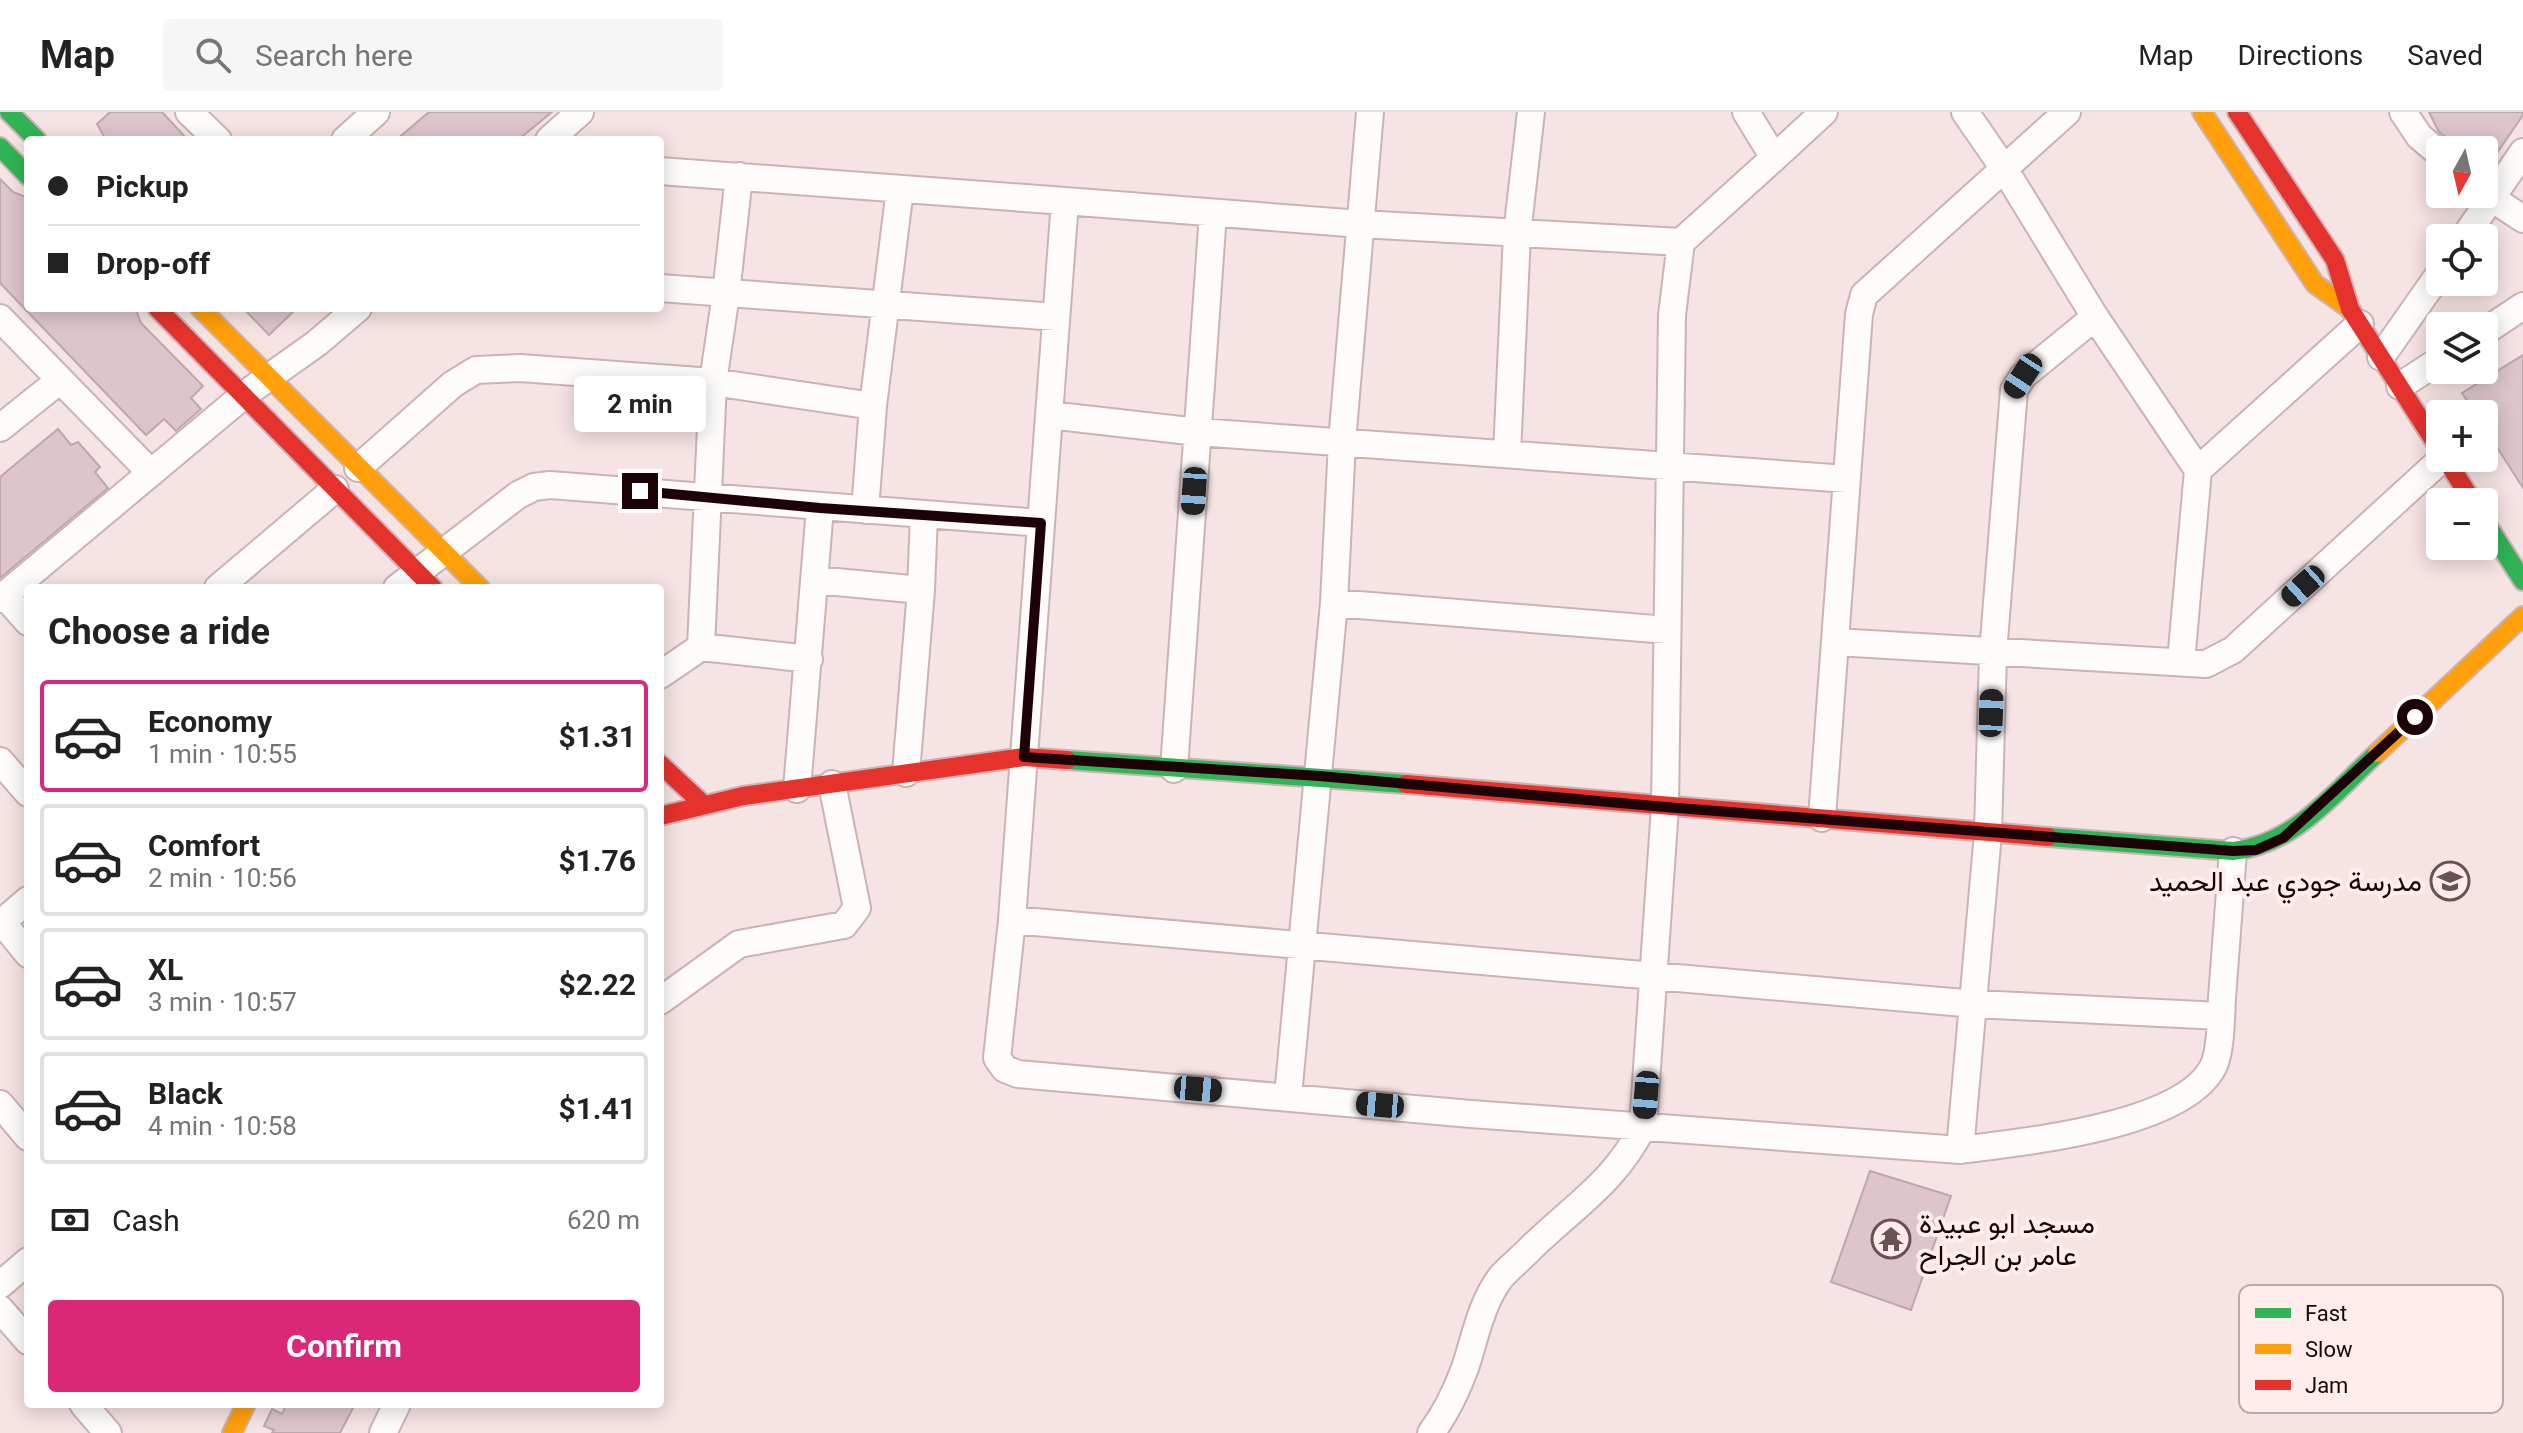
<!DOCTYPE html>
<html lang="en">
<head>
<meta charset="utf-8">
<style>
	:root { --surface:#fff; --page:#f6f6f6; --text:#222; --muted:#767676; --line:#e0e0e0; --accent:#db2777 }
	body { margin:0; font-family:Roboto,Vazirmatn,sans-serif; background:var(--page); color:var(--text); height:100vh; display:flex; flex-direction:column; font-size:30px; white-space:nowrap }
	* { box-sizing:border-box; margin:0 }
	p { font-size:26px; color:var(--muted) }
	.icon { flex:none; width:44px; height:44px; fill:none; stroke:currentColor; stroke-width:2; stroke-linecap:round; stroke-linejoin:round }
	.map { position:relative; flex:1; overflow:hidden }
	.sheet { position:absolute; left:24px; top:472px; width:640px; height:824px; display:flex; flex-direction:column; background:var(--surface); border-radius:8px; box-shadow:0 4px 20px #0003 }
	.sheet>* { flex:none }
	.hud { position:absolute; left:24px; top:24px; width:640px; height:176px; border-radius:8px; box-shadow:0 4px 20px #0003; display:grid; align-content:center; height:176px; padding:0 24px; background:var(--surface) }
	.needle { width:52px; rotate:188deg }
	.tools { position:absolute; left:2426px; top:24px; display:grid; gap:16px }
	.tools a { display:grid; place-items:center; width:72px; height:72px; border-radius:8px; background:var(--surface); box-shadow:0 4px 20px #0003; font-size:40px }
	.end { position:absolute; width:36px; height:36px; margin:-18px; border:10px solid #1e0306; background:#fff; box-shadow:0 0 0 4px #fff }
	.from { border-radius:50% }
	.bubble { position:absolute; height:56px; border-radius:8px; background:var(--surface); box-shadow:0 4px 20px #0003; font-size:26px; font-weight:700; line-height:56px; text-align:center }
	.car { position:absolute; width:24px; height:48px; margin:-24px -12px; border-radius:10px; box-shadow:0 0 6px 2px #0007; background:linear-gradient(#222 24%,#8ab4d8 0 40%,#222 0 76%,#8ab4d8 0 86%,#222 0) }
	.hud b { display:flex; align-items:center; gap:28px; height:76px; font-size:30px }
	.hud b+b { border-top:2px solid var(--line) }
	.hud i { width:20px; height:20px; background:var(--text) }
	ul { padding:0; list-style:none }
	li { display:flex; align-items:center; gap:24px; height:112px; margin:0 16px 12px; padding:0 8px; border:4px solid var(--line); border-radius:8px }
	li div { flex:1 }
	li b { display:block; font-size:30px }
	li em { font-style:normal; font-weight:700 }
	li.active { border-color:var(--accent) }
	li>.icon { width:72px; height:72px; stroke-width:1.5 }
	h2 { padding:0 24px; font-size:36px; line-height:96px }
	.pay { display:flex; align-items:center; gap:20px; height:88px; padding:0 24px; font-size:30px }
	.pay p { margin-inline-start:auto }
	.button { display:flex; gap:16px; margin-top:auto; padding:16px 24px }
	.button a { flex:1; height:92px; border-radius:8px; background:var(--accent); color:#fff; font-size:32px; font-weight:700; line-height:92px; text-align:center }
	header { display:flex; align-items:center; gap:48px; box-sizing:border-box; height:112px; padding:0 40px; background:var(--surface); border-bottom:2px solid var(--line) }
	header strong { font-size:38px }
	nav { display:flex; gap:44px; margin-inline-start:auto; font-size:28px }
	.search { width:560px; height:72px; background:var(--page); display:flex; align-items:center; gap:20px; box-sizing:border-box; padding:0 28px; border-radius:8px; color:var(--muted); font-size:30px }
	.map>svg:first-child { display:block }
	.building { fill:#ddc5ca; stroke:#bea8ad; stroke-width:2 }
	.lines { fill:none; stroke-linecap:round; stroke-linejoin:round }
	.street-casing { stroke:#cbb3b4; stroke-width:30 }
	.fast-casing { stroke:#cbb3b4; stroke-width:22 }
	.slow-casing { stroke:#cbb3b4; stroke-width:22 }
	.jam-casing { stroke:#cbb3b4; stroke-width:22 }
	.street { stroke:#fefbfb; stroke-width:26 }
	.fast { stroke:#30b455; stroke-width:18 }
	.slow { stroke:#ff9f0a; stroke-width:18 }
	.jam { stroke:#e5322d; stroke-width:18 }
	.route { stroke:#1e0306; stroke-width:10 }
	.labels { text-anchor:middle; stroke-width:8; stroke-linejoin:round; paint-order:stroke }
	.poi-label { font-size:28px; fill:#1e0306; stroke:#ffeded; text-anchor:end }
	.key { fill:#ffeded; stroke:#bca7a8; stroke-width:2 }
	.key-label { font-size:22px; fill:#1e0306 }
</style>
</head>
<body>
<header>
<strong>Map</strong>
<div class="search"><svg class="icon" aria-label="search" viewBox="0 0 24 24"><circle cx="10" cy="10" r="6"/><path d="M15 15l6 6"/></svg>Search here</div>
<nav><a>Map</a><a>Directions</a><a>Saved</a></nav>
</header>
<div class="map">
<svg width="2523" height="1321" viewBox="0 0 2523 1321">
	<rect width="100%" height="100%" fill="#f6e3e3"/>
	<path class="building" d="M110 0H162L188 28H106L97 12Z
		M429 0H552L518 28H396Z
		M2429 0H2523V3L2484 60V38H2466L2439 20Z
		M0 67 13 80 28 86V196H135L141 211 203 274 191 286 201 297 176 319 164 307 146 323 0 171Z
		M243 196H297L269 223Z
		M2523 243V376L2484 315V302H2476L2462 281Z
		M58 317 71 333 78 330 100 355 95 360 108 376 0 466V365Z
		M1870 1059 1951 1084 1911 1198 1831 1170Z
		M287 1292H355L340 1321H272L274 1318 264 1314 272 1297 282 1302Z"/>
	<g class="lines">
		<g class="street-casing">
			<path id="street" d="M189 0 218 28
				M1746 0 1774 46 1824 0
				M1965 0 2005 58 2095 205 2198 358
				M2403 0 2419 24 2440 42
				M345 28 376 0
				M549 28 580 0
				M660 59 1065 89 1049 303
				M2484 81 2523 107
				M1065 89 1361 112 1681 130 1774 46
				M2464 126 2523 40
				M660 176 1056 205
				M0 206 151 361
				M2484 220 2523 194
				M2381 245 2440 161
				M2400 274 2440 248
				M0 316 60 268
				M1507 342 1517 122 1531 0
				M358 356 453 272 476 258 520 256 713 270 873 294
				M1847 367 1198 320 1049 303 1012 808 997 946 1005 957 1018 962 1471 1002 1960 1038C2021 1030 2185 1015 2214 953 2221 937 2221 904 2222 886 2226 837 2229 788 2233 739
				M865 398 873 294 900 77
				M815 468 921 478
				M218 476 335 377
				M397 476 518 383 534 375 550 373 1041 411
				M4 483 28 510
				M0 487 244 283 317 231 358 196
				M1334 491 1667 518
				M1836 530 2206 552 2233 538 2443 346
				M701 535 809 547
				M2181 550 2198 358 2360 212
				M660 563 701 535 713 270 726 182 739 64
				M0 649 28 681
				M1174 657 1213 101
				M906 661 921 478 924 403
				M797 677 820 396
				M1822 706 1859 202 1864 183 2067 0
				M1012 808 1975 892 2221 904
				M2 810 28 842
				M0 812 28 788
				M660 889 739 832 844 813 857 796 832 672
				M1288 984 1334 491 1342 330 1370 0
				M0 992 28 1025
				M1960 1038 1988 721 1993 541 2014 278 2023 264 2095 205
				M0 1173 28 1149
				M0 1197 28 1229
				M83 1292 108 1321
				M383 1321 397 1292
				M1431 1321C1446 1301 1456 1280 1465 1256 1475 1226 1481 1191 1501 1165 1509 1156 1519 1148 1528 1139 1571 1096 1615 1071 1643 1014L1665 695 1672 203 1681 130"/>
		</g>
		<g class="fast-casing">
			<path id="fast" d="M9 0 37 28
				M0 35 28 64
				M2484 408 2523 469
				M1067 648 1406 672
				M2048 725 2233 739C2294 733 2335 680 2377 641"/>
		</g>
		<g class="slow-casing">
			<path id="slow" d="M2202 0 2315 172 2350 197
				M200 196 480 476
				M2377 641 2523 504
				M232 1321 246 1292"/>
		</g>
		<g class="jam-casing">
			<path id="jam" d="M2237 0 2335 148 2350 197 2440 338
				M157 196 433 476
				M2445 346 2473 390
				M660 652 703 692
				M1406 672 2048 725
				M660 704 743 684 1024 645 1067 648"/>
		</g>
		<use href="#street" class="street"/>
		<use href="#fast" class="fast"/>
		<use href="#slow" class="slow"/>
		<use href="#jam" class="jam"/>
	</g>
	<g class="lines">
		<path class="route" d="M640 379 820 396 1041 411 1024 645 1319 664 1665 695 2233 739 2256 738 2283 726 2415 605"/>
	</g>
	<defs>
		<g id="school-ring" transform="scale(2)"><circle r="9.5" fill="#ffeded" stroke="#6a5153" stroke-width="1.5"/><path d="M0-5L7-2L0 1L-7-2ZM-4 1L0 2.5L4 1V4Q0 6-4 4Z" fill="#6a5153"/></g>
		<g id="temple-ring" transform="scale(2)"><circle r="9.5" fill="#ffeded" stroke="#6a5153" stroke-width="1.5"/><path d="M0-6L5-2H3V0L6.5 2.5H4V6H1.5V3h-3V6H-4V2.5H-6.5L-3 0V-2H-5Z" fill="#6a5153"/></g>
	</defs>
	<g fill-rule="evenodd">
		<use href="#school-ring" x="2450" y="769"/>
		<use href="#temple-ring" x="1891" y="1127"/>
	</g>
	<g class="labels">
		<g class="poi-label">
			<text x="2422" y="779">مدرسة جودي عبد الحميد</text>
			<text x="1919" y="1121" text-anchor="start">مسجد ابو عبيدة<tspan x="1919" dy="32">عامر بن الجراح</tspan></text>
		</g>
	</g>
	<rect x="2239" y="1173" width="264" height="128" rx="12" class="key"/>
	<rect x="2255" y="1196" width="36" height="10" fill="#30b455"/>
	<rect x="2255" y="1232" width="36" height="10" fill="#ff9f0a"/>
	<rect x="2255" y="1268" width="36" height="10" fill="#e5322d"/>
	<g class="key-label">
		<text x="2305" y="1209">Fast</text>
		<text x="2305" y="1245">Slow</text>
		<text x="2305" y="1281">Jam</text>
	</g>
</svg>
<div class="tools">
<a><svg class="needle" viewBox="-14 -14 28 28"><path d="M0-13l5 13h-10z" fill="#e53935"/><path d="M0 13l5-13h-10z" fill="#767676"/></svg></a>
<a><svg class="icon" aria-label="locate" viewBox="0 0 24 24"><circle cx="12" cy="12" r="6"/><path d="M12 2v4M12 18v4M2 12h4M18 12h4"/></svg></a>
<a><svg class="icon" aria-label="layers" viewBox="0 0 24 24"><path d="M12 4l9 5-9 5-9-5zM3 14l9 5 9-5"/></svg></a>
<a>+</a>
<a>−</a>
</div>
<i class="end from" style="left:2415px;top:605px"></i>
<i class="end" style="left:640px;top:379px"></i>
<div class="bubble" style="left:574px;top:264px;width:132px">2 min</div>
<i class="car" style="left:2023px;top:264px;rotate:213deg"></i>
<i class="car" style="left:1194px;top:379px;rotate:184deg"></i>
<i class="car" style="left:2303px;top:474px;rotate:228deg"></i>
<i class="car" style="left:1991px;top:601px;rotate:2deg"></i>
<i class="car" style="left:1198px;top:977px;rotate:95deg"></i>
<i class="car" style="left:1646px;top:983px;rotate:185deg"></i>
<i class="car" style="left:1380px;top:993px;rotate:275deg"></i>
<div class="hud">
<b><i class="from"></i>Pickup</b>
<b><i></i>Drop-off</b>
</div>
<section class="sheet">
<h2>Choose a ride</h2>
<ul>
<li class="active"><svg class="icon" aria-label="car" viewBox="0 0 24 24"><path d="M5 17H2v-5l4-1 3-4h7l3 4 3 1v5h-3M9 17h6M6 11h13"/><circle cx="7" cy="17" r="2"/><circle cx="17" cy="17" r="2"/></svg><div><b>Economy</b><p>1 min · 10:55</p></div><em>$1.31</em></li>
<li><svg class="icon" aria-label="car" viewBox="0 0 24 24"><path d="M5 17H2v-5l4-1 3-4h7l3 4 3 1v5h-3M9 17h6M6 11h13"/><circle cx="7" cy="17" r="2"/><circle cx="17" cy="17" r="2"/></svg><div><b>Comfort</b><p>2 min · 10:56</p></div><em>$1.76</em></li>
<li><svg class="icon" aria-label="car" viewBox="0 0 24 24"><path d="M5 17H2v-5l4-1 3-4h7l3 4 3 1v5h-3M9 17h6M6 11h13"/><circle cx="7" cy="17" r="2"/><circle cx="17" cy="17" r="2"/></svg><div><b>XL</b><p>3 min · 10:57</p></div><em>$2.22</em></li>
<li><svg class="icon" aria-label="car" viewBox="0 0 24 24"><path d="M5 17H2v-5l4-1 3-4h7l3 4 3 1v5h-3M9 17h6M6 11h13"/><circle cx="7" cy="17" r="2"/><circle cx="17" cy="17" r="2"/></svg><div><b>Black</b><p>4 min · 10:58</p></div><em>$1.41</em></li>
</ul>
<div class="pay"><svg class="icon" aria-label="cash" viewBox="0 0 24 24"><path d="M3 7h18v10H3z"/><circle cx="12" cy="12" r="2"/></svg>Cash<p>620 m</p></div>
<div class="button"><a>Confirm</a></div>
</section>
</div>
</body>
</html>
